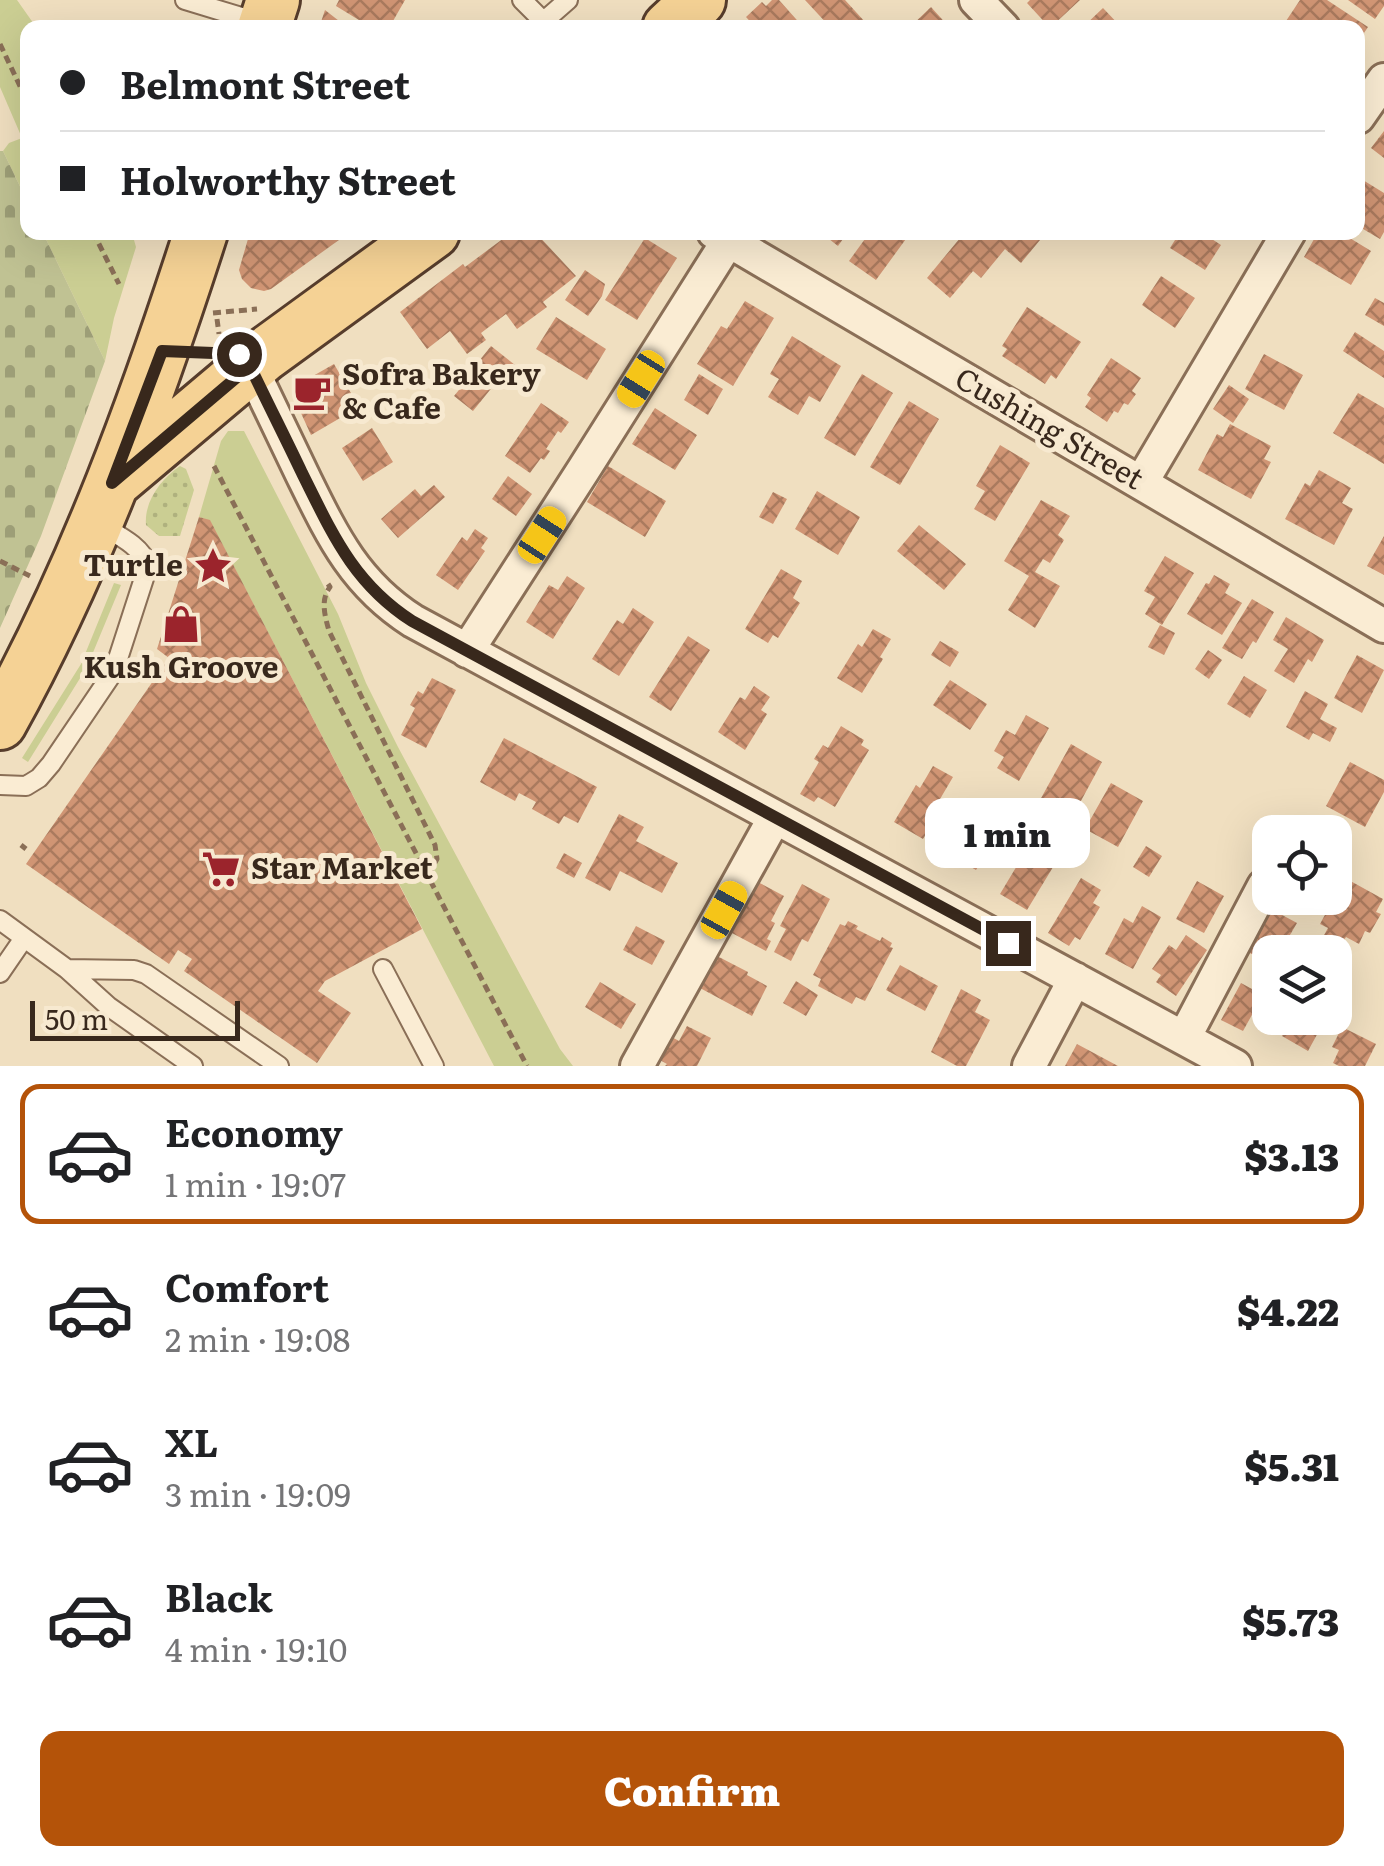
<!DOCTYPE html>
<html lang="en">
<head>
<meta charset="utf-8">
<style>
	:root { --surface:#fff; --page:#f6f6f6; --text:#202124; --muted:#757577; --line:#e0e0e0; --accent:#b45309 }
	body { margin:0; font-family:Literata,serif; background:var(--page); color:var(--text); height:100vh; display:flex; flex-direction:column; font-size:38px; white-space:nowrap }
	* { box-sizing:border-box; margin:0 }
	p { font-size:32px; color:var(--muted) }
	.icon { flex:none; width:55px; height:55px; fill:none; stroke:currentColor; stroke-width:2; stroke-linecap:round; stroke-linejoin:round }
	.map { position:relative; height:1066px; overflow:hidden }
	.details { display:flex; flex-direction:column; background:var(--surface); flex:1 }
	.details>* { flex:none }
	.hud { position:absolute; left:20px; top:20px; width:1345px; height:220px; border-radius:20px; box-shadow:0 10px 40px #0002; display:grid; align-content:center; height:220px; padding:0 40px; background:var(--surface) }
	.fabs { position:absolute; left:1252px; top:815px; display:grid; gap:20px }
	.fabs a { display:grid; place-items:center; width:100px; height:100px; border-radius:20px; background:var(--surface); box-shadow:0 10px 40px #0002; font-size:50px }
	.scale { position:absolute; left:30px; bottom:25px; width:210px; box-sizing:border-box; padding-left:10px; border:5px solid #38281c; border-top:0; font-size:28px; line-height:35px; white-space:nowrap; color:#38281c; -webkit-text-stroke:8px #f7e9d0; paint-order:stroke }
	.end { position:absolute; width:45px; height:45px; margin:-22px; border:12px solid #38281c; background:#fff; box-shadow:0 0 0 5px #fff }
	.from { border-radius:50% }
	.bubble { position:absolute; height:70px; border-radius:20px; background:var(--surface); box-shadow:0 10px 40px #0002; font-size:32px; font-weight:800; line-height:70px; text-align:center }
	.car { position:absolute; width:30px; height:60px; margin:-30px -15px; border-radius:12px; box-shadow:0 0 8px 2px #0007; background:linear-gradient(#f5c518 24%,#345 0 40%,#f5c518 0 76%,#345 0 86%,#f5c518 0) }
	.hud b { display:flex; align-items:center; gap:35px; height:95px; font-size:38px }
	.hud b+b { border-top:2px solid var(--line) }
	.hud i { width:25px; height:25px; background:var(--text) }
	ul { padding:18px 0 0; list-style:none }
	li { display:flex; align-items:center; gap:30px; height:140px; margin:0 20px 15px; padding:0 20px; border:5px solid transparent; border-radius:20px }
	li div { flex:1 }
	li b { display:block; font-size:38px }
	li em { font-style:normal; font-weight:800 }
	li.current { border-color:var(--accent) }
	li>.icon { width:90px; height:90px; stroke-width:1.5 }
	.action { display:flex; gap:20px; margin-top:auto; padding:20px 40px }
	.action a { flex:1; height:115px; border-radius:20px; background:var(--accent); color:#fff; font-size:40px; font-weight:800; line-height:115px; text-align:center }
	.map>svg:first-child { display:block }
	.green { fill:#cbce93 }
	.cemetery { fill:url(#cemetery-stones) }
	.garden { fill:url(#garden-dots) }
	.building { fill:url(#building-cross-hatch) }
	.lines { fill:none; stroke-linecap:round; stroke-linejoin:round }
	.service-casing { stroke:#8a6f57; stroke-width:22 }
	.minor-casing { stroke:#8a6f57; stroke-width:38 }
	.primary-casing { stroke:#573d2c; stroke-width:58 }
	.path { stroke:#8a6f57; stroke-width:5; stroke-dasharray:8 5; stroke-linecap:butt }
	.service { stroke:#faecd3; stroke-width:18 }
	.minor { stroke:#faecd3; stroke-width:32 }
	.primary { stroke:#f5d295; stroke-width:52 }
	.route { stroke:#38281c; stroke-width:12 }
	.labels { text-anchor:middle; stroke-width:10; stroke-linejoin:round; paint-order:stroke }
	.poi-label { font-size:30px; font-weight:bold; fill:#38281c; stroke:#f7e9d0; text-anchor:start }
	.street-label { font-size:30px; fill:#38281c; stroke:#f7e9d0 }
</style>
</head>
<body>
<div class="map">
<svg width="1384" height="1066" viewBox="0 0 1384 1066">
	<defs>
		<pattern id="cemetery-stones" width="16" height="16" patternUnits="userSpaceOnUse" patternTransform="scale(2.5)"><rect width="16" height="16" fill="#c0c293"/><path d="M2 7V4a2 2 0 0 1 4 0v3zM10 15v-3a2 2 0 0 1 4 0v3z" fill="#9d9e77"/></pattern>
		<pattern id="garden-dots" width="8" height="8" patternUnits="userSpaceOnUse" patternTransform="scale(2.5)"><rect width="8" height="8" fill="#cbce93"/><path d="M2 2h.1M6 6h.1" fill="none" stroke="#afb17e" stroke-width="1.8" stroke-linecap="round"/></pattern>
		<pattern id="building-cross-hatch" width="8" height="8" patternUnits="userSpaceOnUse" patternTransform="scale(2.5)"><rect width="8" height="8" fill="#d09574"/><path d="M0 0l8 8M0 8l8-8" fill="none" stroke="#aa7a5e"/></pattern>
	</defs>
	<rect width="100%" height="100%" fill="#f0dfc0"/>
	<path class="green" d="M0 0H17L36 27 28 28 27 201 3 151 9 143 22 138 0 87Z
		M43 233H132L136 247 114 318 105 361Z
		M228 431H244L338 614 366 683 398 747 560 1049 573 1066H494L210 521 199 517 221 441Z
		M114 583 121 585 87 667 28 762 22 758 81 664Z"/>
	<path class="cemetery" d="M0 151H3L27 201 28 232 43 233 105 361 41 536 0 628Z"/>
	<path class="garden" d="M180 466 186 469 194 490 180 536H159L146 525C144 501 161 479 180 466Z"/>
	<path class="building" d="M339 0H405L389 28H372L336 6Z
		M772 0H779L804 28H756L746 17 762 2 766 6Z
		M805 0H845L866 23 861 28H831Z
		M1030 0H1080L1050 28 1027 3Z
		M1300 0H1327L1368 27 1358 42V28H1297L1286 21Z
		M1348 0H1384V6L1375 19Z
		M931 7 950 28H909Z
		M1103 8 1122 28H1082Z
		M325 10 348 28H319Z
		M1384 131V158L1371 148Z
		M1358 177 1384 193V232L1380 239 1358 226Z
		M250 232H350L271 289 264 291 251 288 242 279 239 270Z
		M512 232H535L576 276 543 302 547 307 517 329 506 314 481 333 486 340 467 354 450 331 427 349 400 312 463 264 465 267Z
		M820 232H848L838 246Z
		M870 232H911L876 280 849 261Z
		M965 232H969L975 237 979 232H1042L1045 234 1021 263 1005 249 981 278 973 271 950 298 927 278Z
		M1180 232H1201L1221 245 1205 270 1170 248Z
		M1318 232H1340L1371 251 1351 285 1304 257Z
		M645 238 677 258 637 320 605 300Z
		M585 270 605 284 602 296 588 316 565 300Z
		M1161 276 1195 298 1175 328 1142 305Z
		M1375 298 1384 303V326L1365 315Z
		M745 301 774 318 733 386 697 364 721 326 727 329Z
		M1027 307 1081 342 1056 379 1051 375 1045 384 1002 356 1007 349 1002 346Z
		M556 317 606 349 587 380 536 349Z
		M1355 332 1384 351V378L1343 351Z
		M792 336 841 366 820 402 809 396 798 415 768 397 779 379 770 374Z
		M491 346 515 365 497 387 494 385 473 411 454 396 463 385 457 380 467 368 471 371Z
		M1264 354 1303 375 1284 410 1245 389Z
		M1111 358 1141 378 1132 391 1136 394 1128 405 1124 403 1118 413 1114 411 1107 422 1085 407 1091 398 1087 395Z
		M334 364 355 400 343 406 347 414 311 435 295 400 294 391 299 384Z
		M699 374 723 389 708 415 684 400Z
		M862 374 893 393 855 456 824 438Z
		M1229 385 1249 399 1233 423 1213 409Z
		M1358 393 1384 408V464L1333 433Z
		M909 401 939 419 900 485 870 467Z
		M541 403 569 422 561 433 558 431 546 449 550 451 544 460 541 458 530 473 505 456Z
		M655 408 697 435 675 470 632 444Z
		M1230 424 1271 446 1264 459 1271 462 1251 499 1198 470 1217 434 1223 437Z
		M372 428 393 462 363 481 342 448Z
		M1000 445 1030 463 995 521 974 509 985 491 976 486Z
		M608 466 666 501 645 537 587 502Z
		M1319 470 1351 488 1342 503 1353 509 1334 545 1285 519 1305 483 1310 486Z
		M508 476 532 494 516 516 492 499Z
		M434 485 445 497 398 538 381 519 415 489 421 496Z
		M817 491 860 517 838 555 795 529Z
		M773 492 787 499 773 524 759 517Z
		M1041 500 1070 516 1058 535 1064 540 1050 563 1043 559 1035 572 1060 586 1035 628 1008 610 1029 576 1004 561Z
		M199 517 210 520 422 929 325 981 318 991 351 1013 317 1063 184 971 192 959 178 950 169 964 26 864 169 658 157 649Z
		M919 525 966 564 944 590 897 551Z
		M475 529 488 538 481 548 485 551 458 590 436 575 462 537 467 541Z
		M1384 536V575L1367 566Z
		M1165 556 1194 573 1162 625 1145 614 1155 597 1144 591Z
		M781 569 802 581 793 598 800 603 778 638 773 635 768 643 745 629Z
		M1214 575 1230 584 1225 593 1242 603 1222 635 1187 614 1206 583 1209 584Z
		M567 576 585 588 553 639 526 622 549 585 558 590Z
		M1252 599 1274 612 1256 643 1253 641 1242 659 1222 648Z
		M633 608 654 622 619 676 592 659 617 620 623 624Z
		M1286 617 1324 640 1312 662 1308 659 1294 683 1274 671 1288 649 1273 640Z
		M1160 625 1175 633 1164 655 1148 647Z
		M873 629 891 639 880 657 883 659 862 693 837 678 858 644 862 647Z
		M688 636 710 650 671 711 649 697Z
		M940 641 959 652 950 667 931 655Z
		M1208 650 1222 660 1209 679 1195 669Z
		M1357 655 1384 670 1362 713 1334 698Z
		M1244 676 1267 690 1250 718 1227 704Z
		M432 678 456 690 426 748 401 735 415 708 410 705 418 691 423 694Z
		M950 680 987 704 970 730 933 705Z
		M754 686 770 697 761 710 767 714 745 750 718 732 740 697 745 700Z
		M1305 691 1328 704 1320 719 1337 728 1330 742 1313 733 1309 740 1286 727Z
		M1026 715 1049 728 1019 781 997 768 1004 757 994 751 1006 730 1015 735Z
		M841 726 864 740 861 745 869 750 835 807 818 797 814 802 800 794 819 762 814 759 823 745 828 748Z
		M504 738 597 787 578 823 564 816 559 824 532 809 536 802 519 793 515 801 480 782Z
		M1071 744 1102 762 1069 823 1051 814 1054 808 1040 800Z
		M1350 762 1384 780V792L1365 827 1326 806Z
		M933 766 953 777 940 799 945 803 923 839 894 822 916 785 920 788Z
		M1111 783 1143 801 1118 847 1085 829Z
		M984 800 1004 812 993 830 998 834 976 870 951 855Z
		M619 814 644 827 636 841 678 863 662 893 620 871 610 891 585 878Z
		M1053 835 1067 844 1027 910 1000 894 1033 839 1046 847Z
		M1146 846 1162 856 1149 877 1133 867Z
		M564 853 582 863 574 878 556 868Z
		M1081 878 1101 890 1093 903 1100 907 1080 940 1075 937 1069 946 1048 933Z
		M1345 878 1383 899 1376 912 1381 914 1370 933 1365 931 1359 944 1346 937 1340 946 1323 937 1328 928 1320 924Z
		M756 881 784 896 771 921 775 923 767 939 771 941 766 951 730 932Z
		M1197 881 1224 896 1204 933 1176 919Z
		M802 884 830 899 808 942 802 939 791 961 774 952 786 929 780 926Z
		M1142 906 1161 917 1133 969 1105 954 1124 918 1133 923Z
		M1271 909 1297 923 1280 952H1270L1268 963 1248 952 1253 942 1245 938 1252 925 1260 930Z
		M848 921 858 926 856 929 880 941 882 937 892 943 890 947 893 948 865 1001 856 997 852 1004 818 986 821 979 813 975 840 924 845 926Z
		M636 926 665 941 652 965 623 950Z
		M1186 935 1207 950 1176 996 1156 982 1161 975 1152 969 1169 945 1176 950Z
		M717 956 748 972 747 975 767 986 752 1016 700 988Z
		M900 965 938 986 925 1011 886 990Z
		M796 981 818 995 806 1016 783 1003Z
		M600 982 636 1004 621 1029 585 1007Z
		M1241 983 1263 995 1243 1031 1221 1020Z
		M961 989 981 1000 975 1012 990 1020 966 1066H957L931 1052Z
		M1292 1018H1326L1308 1051 1282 1036Z
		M687 1026 711 1038 697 1066H665L667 1064 658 1059 670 1036 679 1041Z
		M1342 1027 1376 1044 1365 1066H1339L1333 1063 1339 1050 1332 1047Z
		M1077 1044 1118 1066H1065Z"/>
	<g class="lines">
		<g class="service-casing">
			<path id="service" d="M185 0 261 23
				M522 0 550 28
				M544 21 568 0
				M0 785 26 786 39 778 51 764 114 671 148 566C141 545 117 535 99 524
				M0 920 67 969 108 1006 193 1066
				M67 969 134 970 146 974 279 1066
				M383 969 434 1066
				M0 973 24 938"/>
		</g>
		<g class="minor-casing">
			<path id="minor" d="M976 0 1003 28
				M1358 117 1384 80
				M714 232 1384 626
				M245 355C264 394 283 434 302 474 332 535 354 583 413 621L1235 1066
				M1141 483 1289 232
				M467 651 584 469 728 241
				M1184 1038 1264 886
				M637 1066 775 817
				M1029 1066 1075 979"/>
		</g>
		<g class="primary-casing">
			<path id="primary" d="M264 28 273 0
				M669 28 699 0
				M117 479 264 355 433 232
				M0 723C86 568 147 400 201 232"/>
		</g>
		<path class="path" d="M0 44 28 103
			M93 232 119 284
			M213 313 257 309
			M217 319 219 334
			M214 466 527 1066
			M0 561 30 576
			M328 584 330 587C320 600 325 616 329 631L435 845 437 859 428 875
			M21 845 26 849"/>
		<use href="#service" class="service"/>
		<use href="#minor" class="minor"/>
		<use href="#primary" class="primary"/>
	</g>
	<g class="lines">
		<path class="route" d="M239 354 162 351 112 483 250 366C267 402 285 437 302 473 332 533 353 583 412 621L1008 943"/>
	</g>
	<defs>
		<g id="cafe-bare" transform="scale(3)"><path d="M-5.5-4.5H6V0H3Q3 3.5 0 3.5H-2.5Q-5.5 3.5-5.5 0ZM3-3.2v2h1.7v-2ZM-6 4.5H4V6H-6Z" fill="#9b242c" stroke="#f7e9d0" stroke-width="2.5" paint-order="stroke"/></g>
		<g id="sight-bare" transform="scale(3)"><path d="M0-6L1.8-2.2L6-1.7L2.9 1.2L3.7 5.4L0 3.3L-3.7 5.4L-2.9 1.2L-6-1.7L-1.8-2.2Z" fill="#9b242c" stroke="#f7e9d0" stroke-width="2.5" paint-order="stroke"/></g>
		<g id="shop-bare" transform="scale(3)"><path d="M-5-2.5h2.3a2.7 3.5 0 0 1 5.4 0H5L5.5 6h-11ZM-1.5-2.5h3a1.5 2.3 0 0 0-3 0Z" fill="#9b242c" stroke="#f7e9d0" stroke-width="2.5" paint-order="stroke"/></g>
		<g id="supermarket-bare" transform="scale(3)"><path d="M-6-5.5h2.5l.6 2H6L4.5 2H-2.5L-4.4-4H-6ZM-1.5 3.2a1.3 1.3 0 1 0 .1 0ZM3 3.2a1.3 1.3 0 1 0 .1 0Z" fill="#9b242c" stroke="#f7e9d0" stroke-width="2.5" paint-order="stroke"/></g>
	</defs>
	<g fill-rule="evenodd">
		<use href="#cafe-bare" x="312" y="392"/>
		<use href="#sight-bare" x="213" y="566"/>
		<use href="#shop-bare" x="181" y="624"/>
		<use href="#supermarket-bare" x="221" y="869"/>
	</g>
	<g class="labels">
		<g class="poi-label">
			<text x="342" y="385">Sofra Bakery<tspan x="342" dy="34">&amp; Cafe</tspan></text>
			<text x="183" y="576" text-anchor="end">Turtle</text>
			<text x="181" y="678" text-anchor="middle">Kush Groove</text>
			<text x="251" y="879">Star Market</text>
		</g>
		<g class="street-label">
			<text transform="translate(1049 429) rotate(30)" y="10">Cushing Street</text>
		</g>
	</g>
</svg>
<div class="fabs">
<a><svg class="icon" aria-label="locate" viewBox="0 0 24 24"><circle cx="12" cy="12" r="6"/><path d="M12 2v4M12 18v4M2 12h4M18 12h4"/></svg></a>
<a><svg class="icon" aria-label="layers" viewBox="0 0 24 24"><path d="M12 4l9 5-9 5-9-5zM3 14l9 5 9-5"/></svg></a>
</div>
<div class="scale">50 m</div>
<i class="end from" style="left:239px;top:354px"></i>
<i class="end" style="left:1008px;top:943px"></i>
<div class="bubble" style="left:925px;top:798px;width:165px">1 min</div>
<i class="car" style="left:641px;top:379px;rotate:212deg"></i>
<i class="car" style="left:542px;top:535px;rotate:33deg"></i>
<i class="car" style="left:724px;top:910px;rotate:29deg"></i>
<div class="hud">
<b><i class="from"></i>Belmont Street</b>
<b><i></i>Holworthy Street</b>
</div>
</div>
<section class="details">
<ul>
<li class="current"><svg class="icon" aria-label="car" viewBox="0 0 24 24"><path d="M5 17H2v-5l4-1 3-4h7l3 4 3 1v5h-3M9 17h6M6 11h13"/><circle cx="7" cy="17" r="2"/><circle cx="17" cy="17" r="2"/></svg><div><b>Economy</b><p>1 min · 19:07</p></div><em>$3.13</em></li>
<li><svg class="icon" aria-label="car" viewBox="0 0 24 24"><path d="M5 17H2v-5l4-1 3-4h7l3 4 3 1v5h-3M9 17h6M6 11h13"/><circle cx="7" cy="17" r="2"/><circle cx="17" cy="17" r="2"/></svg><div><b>Comfort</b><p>2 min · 19:08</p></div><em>$4.22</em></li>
<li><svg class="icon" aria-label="car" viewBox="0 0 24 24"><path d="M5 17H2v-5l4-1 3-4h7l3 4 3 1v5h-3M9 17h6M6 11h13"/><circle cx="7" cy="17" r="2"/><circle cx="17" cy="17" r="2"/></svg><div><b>XL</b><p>3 min · 19:09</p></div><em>$5.31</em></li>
<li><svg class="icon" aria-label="car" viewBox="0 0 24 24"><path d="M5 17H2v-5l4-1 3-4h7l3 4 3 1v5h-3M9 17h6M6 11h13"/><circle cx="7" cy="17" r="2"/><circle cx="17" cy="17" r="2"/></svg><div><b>Black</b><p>4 min · 19:10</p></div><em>$5.73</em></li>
</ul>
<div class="action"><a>Confirm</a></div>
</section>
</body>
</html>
